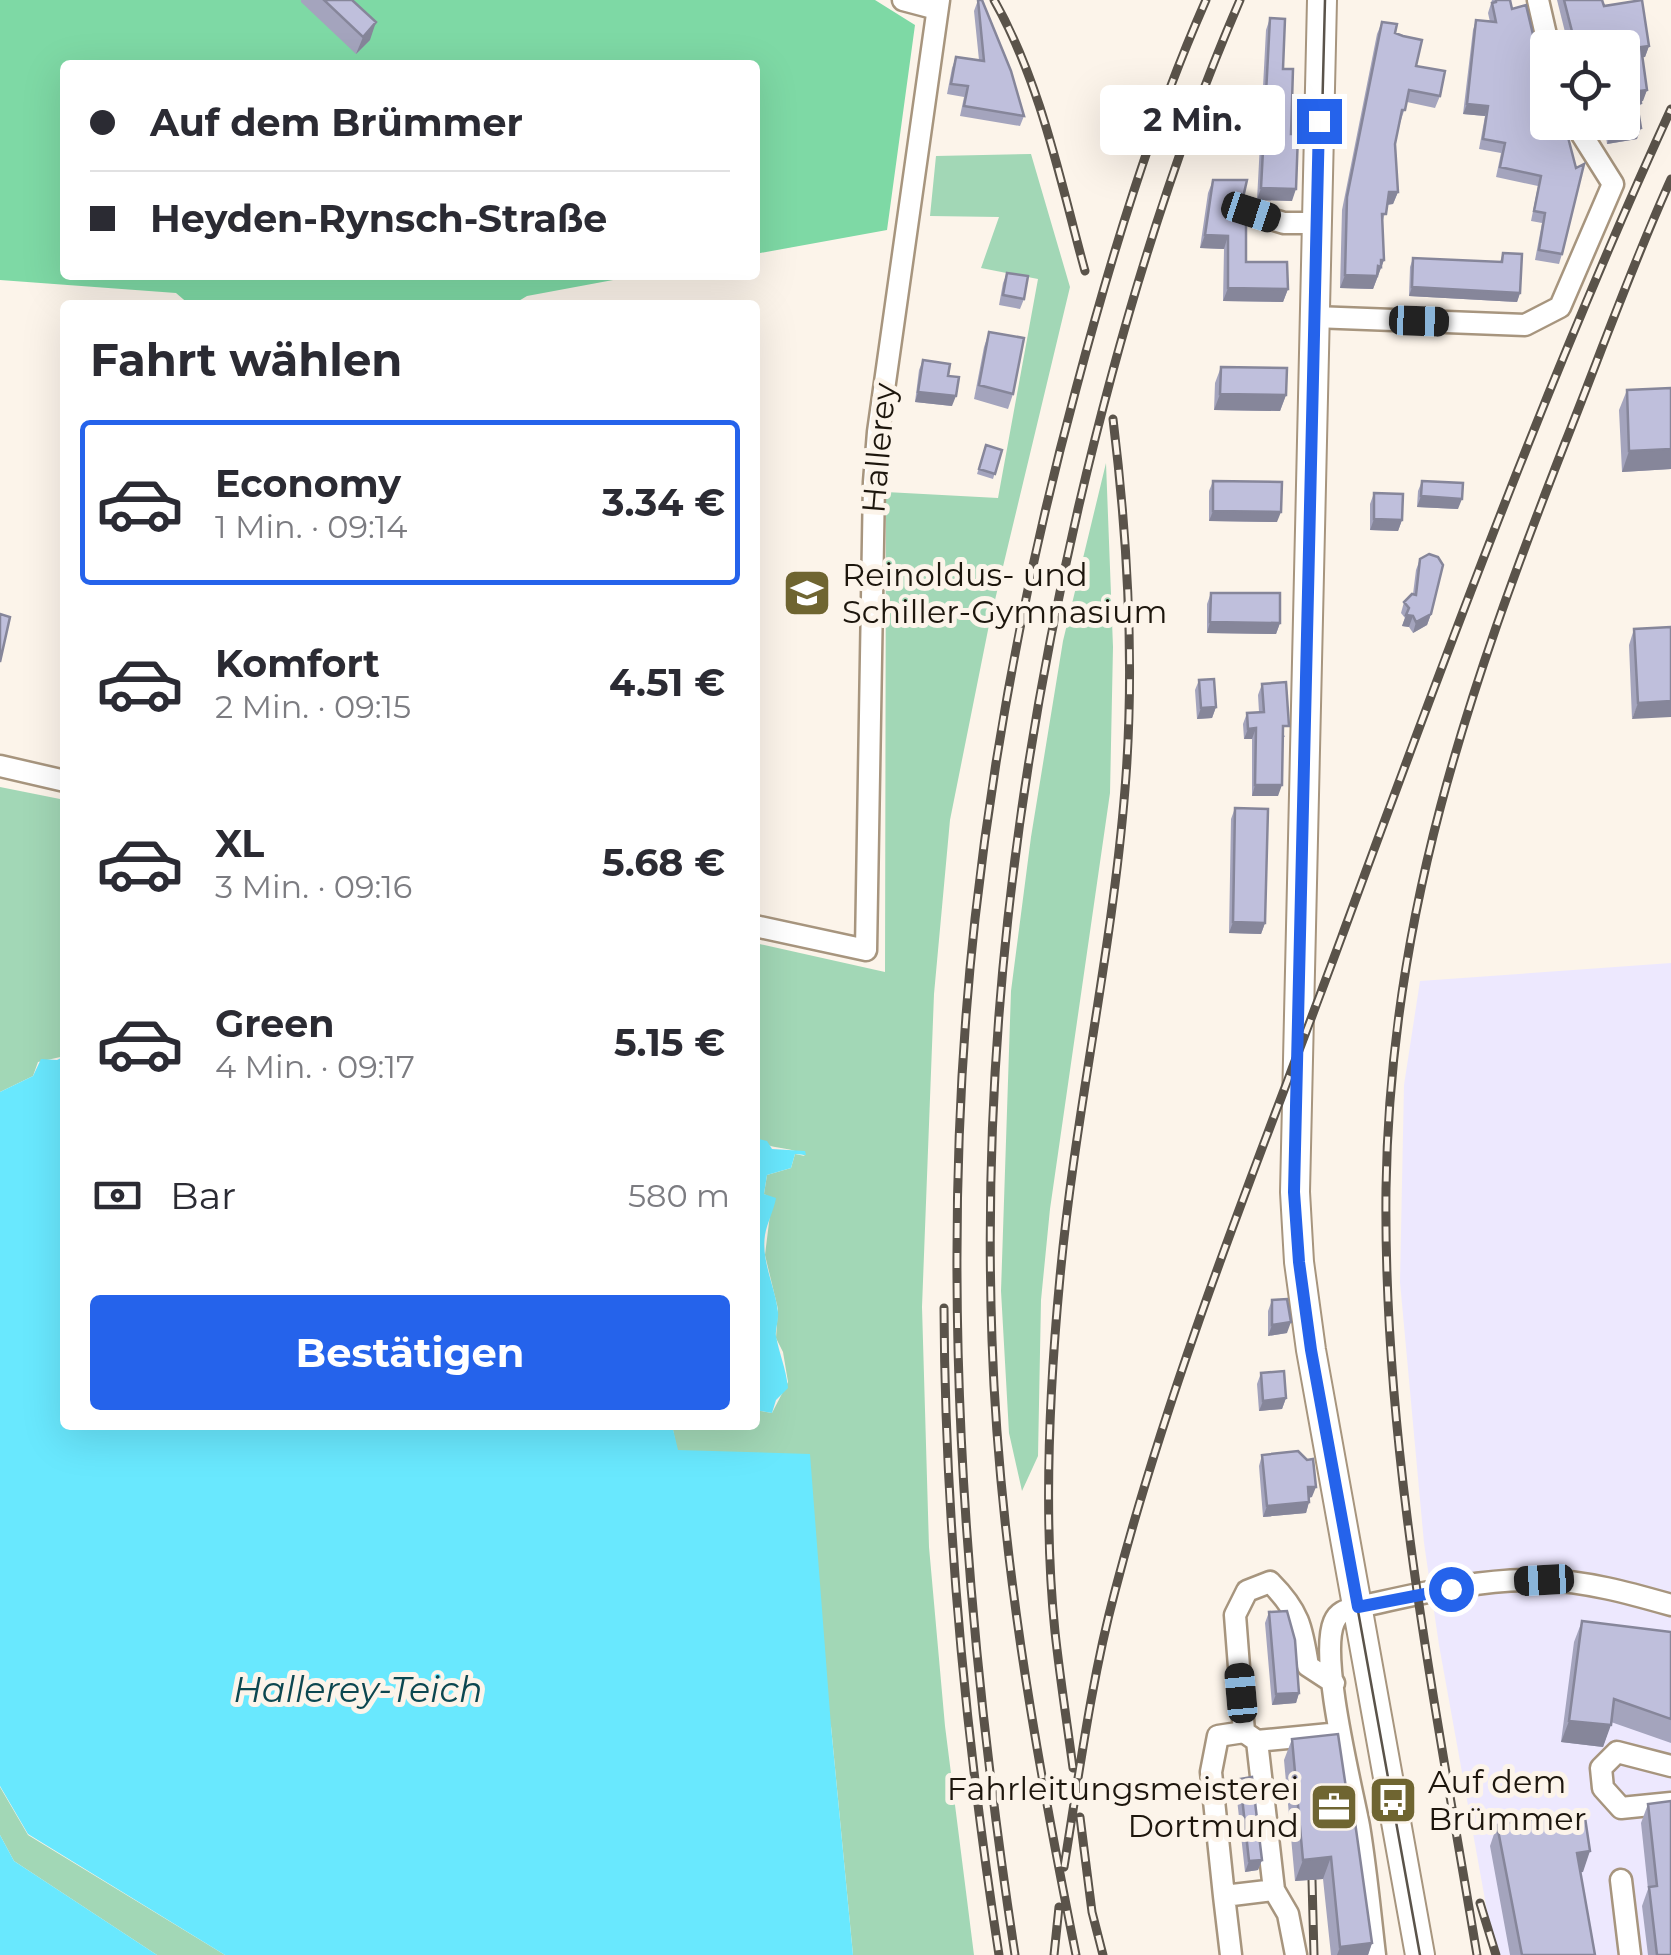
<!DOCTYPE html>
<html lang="de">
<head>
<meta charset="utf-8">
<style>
	:root { --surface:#fff; --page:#f7f7f7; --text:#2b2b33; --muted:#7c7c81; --line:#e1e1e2; --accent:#2563eb }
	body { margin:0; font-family:Montserrat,sans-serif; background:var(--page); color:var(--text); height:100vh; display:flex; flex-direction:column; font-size:38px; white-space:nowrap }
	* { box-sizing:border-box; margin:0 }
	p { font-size:32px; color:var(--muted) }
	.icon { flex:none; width:55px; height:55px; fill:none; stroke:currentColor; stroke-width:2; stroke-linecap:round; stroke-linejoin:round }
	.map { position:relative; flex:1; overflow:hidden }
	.drawer { position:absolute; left:60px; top:300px; width:700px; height:1130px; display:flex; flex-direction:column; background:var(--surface); border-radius:10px; box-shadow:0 10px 40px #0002 }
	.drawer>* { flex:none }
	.banner { position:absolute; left:60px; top:60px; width:700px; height:220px; border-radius:10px; box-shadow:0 10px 40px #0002; display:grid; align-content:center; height:220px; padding:0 30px; background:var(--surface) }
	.buttons { position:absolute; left:1530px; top:30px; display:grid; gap:20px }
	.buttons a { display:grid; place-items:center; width:110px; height:110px; border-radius:10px; background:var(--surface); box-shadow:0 10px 40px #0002; font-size:50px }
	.end { position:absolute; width:45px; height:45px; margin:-22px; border:12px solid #2563eb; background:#fff; box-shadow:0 0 0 5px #fff }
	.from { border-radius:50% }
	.bubble { position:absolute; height:70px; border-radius:10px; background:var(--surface); box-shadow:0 10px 40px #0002; font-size:32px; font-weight:700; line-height:70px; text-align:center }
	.car { position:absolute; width:30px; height:60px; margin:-30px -15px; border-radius:12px; box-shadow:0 0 8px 2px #0007; background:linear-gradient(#222 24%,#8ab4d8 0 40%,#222 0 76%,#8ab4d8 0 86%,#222 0) }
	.banner b { display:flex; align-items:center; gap:35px; height:95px; font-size:38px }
	.banner b+b { border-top:2px solid var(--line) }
	.banner i { width:25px; height:25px; background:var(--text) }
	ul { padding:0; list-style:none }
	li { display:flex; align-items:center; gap:30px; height:165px; margin:0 20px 15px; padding:0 10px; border:5px solid transparent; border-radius:10px }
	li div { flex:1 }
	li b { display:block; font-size:38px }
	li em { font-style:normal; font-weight:700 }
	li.on { border-color:var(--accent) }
	li>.icon { width:90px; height:90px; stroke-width:1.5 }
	h2 { padding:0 30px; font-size:45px; line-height:120px }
	.pay { display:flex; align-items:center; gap:25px; height:110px; padding:0 30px; font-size:38px }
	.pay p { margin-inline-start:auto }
	.primary-button { display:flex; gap:20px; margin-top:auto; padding:20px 30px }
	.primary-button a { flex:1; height:115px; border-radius:10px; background:var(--accent); color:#fff; font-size:40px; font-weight:700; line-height:115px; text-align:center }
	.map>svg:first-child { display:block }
	.commercial { fill:#ede8fe }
	.green { fill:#a2d7b6 }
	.forest { fill:#7ed9a5 }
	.water { fill:#69e8fe }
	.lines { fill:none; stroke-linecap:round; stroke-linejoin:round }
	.minor-casing { stroke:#a7957e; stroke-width:25 }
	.major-casing { stroke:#a7957e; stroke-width:32 }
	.minor { stroke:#fff; stroke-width:20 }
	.major { stroke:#fff; stroke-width:28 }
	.tram { stroke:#5a534a; stroke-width:2.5 }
	.rail-casing { stroke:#5a534a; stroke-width:9 }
	.rail { stroke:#fcf4ea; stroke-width:5; stroke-dasharray:15; stroke-linecap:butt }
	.wall { fill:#a4a4bd }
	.shaded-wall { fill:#86869a }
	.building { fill:#bfbfdc; stroke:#86869a; stroke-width:2.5 }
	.route { stroke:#2563eb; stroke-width:12 }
	.labels { text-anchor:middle; stroke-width:10; stroke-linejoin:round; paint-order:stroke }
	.street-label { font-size:32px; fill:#1d160d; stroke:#fcf4ea }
	.poi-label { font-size:32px; fill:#1d160d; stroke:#fcf4ea; text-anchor:start }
	.water-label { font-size:35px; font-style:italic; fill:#0c4750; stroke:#fcf4ea }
</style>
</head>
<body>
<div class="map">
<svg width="1671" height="1955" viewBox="0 0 1671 1955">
	<rect width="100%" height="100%" fill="#fcf4ea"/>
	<path class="commercial" d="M1671 963V1955H1495L1439 1645 1424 1543 1400 1282 1404 1085 1420 981Z"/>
	<path class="green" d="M1031 154 1070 287 989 625 950 820 934 994 922 1307 929 1547 945 1726 974 1955H853L831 1726 677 1450 672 1425H755V1410L772 1413 788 1382 783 1352 776 1338 778 1309 765 1255 772 1198 764 1194 767 1175 791 1168 795 1154 805 1156C793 1146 774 1151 757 1140L755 1146V943L885 972 886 492 998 498 1038 279 981 268 999 217 930 216 936 156Z
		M1106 463 1113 647 1110 793 1050 1209 1041 1300 1038 1456 1022 1491 1009 1433 1001 1291 1011 991 1031 837 1063 641Z
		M0 787 65 800V1056L38 1062 33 1076 0 1092Z
		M0 1787 28 1835 225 1955H157L14 1861 0 1835Z"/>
	<path class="forest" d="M0 0H875L915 25 887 230 755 254V65H65V275H640L527 296 512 305H190L176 293 0 280Z"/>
	<path class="water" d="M65 1056V1425H672L678 1450 810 1454 831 1726 853 1955H225L28 1834 0 1786V1092L33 1076 41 1059 57 1060Z
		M759 1139 767 1141 772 1149 805 1151 806 1155 795 1154 791 1168 767 1175 764 1194 776 1198C774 1210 767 1223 765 1235 761 1261 775 1286 778 1312 779 1320 775 1329 776 1336 779 1353 786 1368 788 1388L776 1400 772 1413 755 1410V1146Z
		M0 1835 14 1861 157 1955H0Z"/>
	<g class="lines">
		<g class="minor-casing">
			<path id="minor" d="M903 0 937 9
				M1538 0 1549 48
				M1251 213 1284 223H1316
				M1314 317 1525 325 1560 307 1613 184 1574 122
				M0 766 65 781
				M755 926 866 950 874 482 878 432 939 0
				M1244 1732 1235 1615 1247 1591 1270 1582C1299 1611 1302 1627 1308 1666L1334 1683
				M1257 1741 1274 1890 1224 1896 1211 1772 1218 1736 1244 1732 1257 1741 1340 1733
				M1671 1766 1617 1752 1601 1768 1603 1788 1621 1808 1671 1803
				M1621 1880 1630 1955
				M1274 1890 1288 1914 1296 1955
				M1224 1896 1231 1955
				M1375 1955C1370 1912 1366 1868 1359 1826 1351 1784 1319 1657 1334 1622 1339 1610 1348 1610 1359 1607 1418 1594 1481 1578 1542 1580 1586 1581 1629 1593 1671 1605"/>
		</g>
		<g class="major-casing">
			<path id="major" d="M1322 0 1295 1192 1299 1262 1311 1350 1420 1955"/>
		</g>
		<use href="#minor" class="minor"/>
		<use href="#major" class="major"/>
		<path class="tram" d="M1325 0 1295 1192 1299 1262 1311 1350 1420 1955"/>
		<g class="rail-casing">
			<path id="rail" d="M994 0C1041 83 1060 180 1085 271
				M944 1308C945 1525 966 1741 999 1955
				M1073 1768C1067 1723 1060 1678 1055 1632 1043 1516 1049 1393 1060 1277 1075 1114 1112 953 1125 789 1135 666 1128 542 1113 419
				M1080 1817 1092 1912 1103 1955
				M1064 1867C1079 1775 1091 1681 1115 1591 1173 1368 1262 1152 1342 936 1445 657 1547 379 1671 109
				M1312 1880 1314 1955
				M1480 1903 1496 1955
				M1015 1955C963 1614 937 1263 975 919 995 739 1029 563 1076 389 1111 257 1151 125 1206 0
				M1054 1955 1059 1907
				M1076 1955C1035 1751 999 1548 992 1340 982 1056 1015 782 1079 505 1119 334 1170 162 1240 0
				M1477 1955C1435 1702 1383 1447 1386 1189 1390 917 1467 693 1565 443 1600 355 1632 265 1671 179"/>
		</g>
		<use href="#rail" class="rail"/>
	</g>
	<path class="wall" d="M301 0H352L370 40 356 54 301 2Z
		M978 0 1024 116 1020 126 960 116 964 97 947 94 952 68 956 57 979 60 974 11Z
		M1492 0H1510L1538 87 1562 254 1559 264 1535 260 1542 223 1531 221 1538 186 1496 177 1501 153 1479 149 1485 116 1463 114 1473 30 1476 20 1490 22 1488 13Z
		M1557 0H1602L1604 6 1649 46 1645 57H1642L1647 90 1638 110 1637 139 1607 144 1604 122H1622V48H1569Z
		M1270 18 1283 69 1291 134 1292 201 1257 200 1266 30Z
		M1382 22 1395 33 1416 66 1440 96 1435 108 1407 102 1400 123 1395 144 1398 192 1393 204 1387 205 1382 224 1384 260 1373 289 1340 288 1342 210 1377 34Z
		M1213 180 1242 202 1246 262 1288 289 1283 302 1223 301 1224 249 1200 248 1208 193Z
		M1503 253 1520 293 1517 302 1409 296 1410 267 1413 258 1500 262Z
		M1007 273 1024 299 1020 309 999 305 1003 283Z
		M989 332 1013 394 1008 409 974 399 984 347Z
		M923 360 952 406 915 402 919 370Z
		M1221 367 1286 395 1280 411 1214 410 1215 383Z
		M1671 388V469L1622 472 1619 410 1627 390Z
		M986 445 1002 450 993 479 977 474Z
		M1213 481 1277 522 1209 521V491Z
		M1422 481 1458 509 1417 507 1418 491Z
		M1374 493 1402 520 1398 531 1370 530V504Z
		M1420 559 1431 614 1427 625 1413 633 1409 627 1402 626 1405 618 1401 613 1404 602 1413 594 1416 570Z
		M1211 593 1280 623 1276 634 1207 633V604Z
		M1671 627 1632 719 1629 645 1634 629Z
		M1199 680 1216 707 1212 718 1197 719 1195 690Z
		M1262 684 1285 737H1283L1278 796H1252V739H1244L1243 724 1247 713 1259 712 1258 695Z
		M1235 808 1265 923 1261 934 1229 933 1231 819Z
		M1272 1300 1287 1333 1268 1336V1311Z
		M1261 1373 1286 1398 1282 1409 1259 1411 1257 1384Z
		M1262 1455 1312 1497 1309 1498V1502L1306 1513 1263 1517 1259 1466Z
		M1269 1612 1299 1693 1296 1703 1272 1705 1265 1623Z
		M1582 1621 1671 1632V1743L1611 1722 1603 1747 1561 1742 1574 1642Z
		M1292 1739 1349 1808 1372 1943 1368 1955H1331L1323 1879 1295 1881 1284 1760Z
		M1240 1779 1262 1860 1258 1870 1245 1872 1236 1790Z
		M1648 1804 1671 1955H1648L1642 1906 1648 1889 1641 1823Z
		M1497 1825 1583 1872H1580L1594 1955H1510L1490 1846Z"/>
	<path class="shaded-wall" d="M376 22 370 40 356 54 363 37Z
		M1603 41 1601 48H1576Z
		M1649 46 1645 57 1637 58 1641 47Z
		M1647 90 1643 101 1635 103 1639 91Z
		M1467 104 1488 106 1485 116 1463 114Z
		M1641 128 1637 139 1607 144 1611 132Z
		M1261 188 1296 189 1292 201 1257 200Z
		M1389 192H1398L1393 204 1384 205Z
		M1205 235 1228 236 1224 249 1200 248Z
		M1381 260H1384L1373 289 1340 288 1345 275Z
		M1412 287 1520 293 1517 302 1409 296Z
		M1228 288 1288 289 1283 302 1223 301Z
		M918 392 956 396 952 406 915 402Z
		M1220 394 1286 395 1280 411 1214 410Z
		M1671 449V469L1622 472 1629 451Z
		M1421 496 1462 499 1458 509 1417 507Z
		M1213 511 1281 512 1277 522 1209 521Z
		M1374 519 1402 520 1398 531 1370 530Z
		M1431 614 1427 625 1413 633 1416 622Z
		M1406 615 1413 616 1409 627 1402 626Z
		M1210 622 1280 623 1276 634 1207 633Z
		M1671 701V717L1632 719 1638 703Z
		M1216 707 1212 718 1197 719 1201 708Z
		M1256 728 1252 739H1244L1248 729Z
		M1255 785H1282L1278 796H1252Z
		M1233 922 1265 923 1261 934 1229 933Z
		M1291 1322 1287 1333 1268 1336 1272 1325Z
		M1286 1398 1282 1409 1259 1411 1263 1401Z
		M1308 1487H1316L1312 1497 1304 1498Z
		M1309 1502 1306 1513 1263 1517 1267 1506Z
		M1299 1693 1296 1703 1272 1705 1276 1694Z
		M1569 1721 1611 1725 1603 1747 1561 1742Z
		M1590 1851 1583 1872 1569 1874 1577 1853Z
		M1331 1857 1323 1879 1295 1881 1303 1860Z
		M1262 1860 1258 1870 1245 1872 1249 1861Z
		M1372 1943 1368 1955H1337L1340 1947Z"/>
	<path class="building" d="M324 0H352L376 22 363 37Z
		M978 0H982L1011 71 1024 116 964 106 968 86 951 84 956 57 984 61Z
		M1496 0H1510L1512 9 1526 5 1539 60 1538 87 1548 86V122H1564L1576 168 1584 164 1562 254 1539 250 1545 213 1534 211 1541 176 1500 167 1505 143 1483 139 1488 106 1467 104 1476 20 1496 22 1492 3 1496 2Z
		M1564 0H1602L1604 6 1642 0 1649 46 1641 47 1647 90 1639 91 1641 103 1637 104 1641 128 1611 132 1610 122H1622V48H1604L1603 41 1576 47Z
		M1270 18 1285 19 1283 69H1293L1291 134H1298L1296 189 1261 188Z
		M1382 22 1397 24 1395 33 1403 36 1422 40 1416 66 1445 71 1440 96 1409 90 1405 110H1402L1395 144 1398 192H1389L1386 214H1382L1384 260H1381V267L1378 266 1377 276 1345 275 1347 197Z
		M1213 180H1247L1242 202 1246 210V262H1287L1288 289 1228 288V236L1205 235Z
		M1503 253 1522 254 1520 293 1412 287 1413 258 1502 262Z
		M1007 273 1028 276 1024 299 1003 295Z
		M989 332 1024 338 1013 394 979 385Z
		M923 360 950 364 948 376 959 377 956 396 918 392Z
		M1221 367 1287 368 1286 395 1220 394Z
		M1671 388V449L1629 451 1627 390Z
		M986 445 1002 450 995 474 979 469Z
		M1213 481 1282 482 1281 512 1213 511Z
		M1422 481 1463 483 1462 499 1421 496Z
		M1374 493 1403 494 1402 520 1374 519Z
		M1429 554 1438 557 1443 565 1431 614 1416 622 1413 616 1406 615 1409 608 1404 602 1412 594 1416 595 1420 559Z
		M1211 593H1280V623L1210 622Z
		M0 614 10 617 0 662Z
		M1671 627V701L1638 703 1634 629Z
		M1214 679 1216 707 1201 708 1199 680Z
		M1286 682 1289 726H1283L1282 785H1255L1256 728 1248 729 1247 713 1264 712 1262 684Z
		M1235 808 1268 809 1265 923 1233 922Z
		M1287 1299 1291 1322 1272 1325V1300Z
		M1284 1371 1286 1398 1263 1401 1261 1373Z
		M1298 1451 1307 1460 1313 1459 1316 1487H1308L1309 1502 1267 1506 1262 1455Z
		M1287 1611 1295 1640 1299 1693 1276 1694 1269 1612Z
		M1582 1621 1671 1632V1719L1614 1699 1611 1725 1569 1721Z
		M1338 1734 1349 1808H1353L1372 1943 1340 1947 1331 1857 1303 1860 1292 1739Z
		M1252 1777 1262 1860 1249 1861 1240 1779Z
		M1671 1801V1955H1657L1649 1887 1657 1886 1648 1804Z
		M1584 1811 1590 1851 1577 1853 1595 1955H1522L1497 1825Z"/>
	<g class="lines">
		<path class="route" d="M1319 121 1294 1192 1299 1262 1311 1350 1358 1607 1451 1589"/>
	</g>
	<defs>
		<g id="school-square" transform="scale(2.5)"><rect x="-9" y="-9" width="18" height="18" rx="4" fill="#6f6531" stroke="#fcf4ea"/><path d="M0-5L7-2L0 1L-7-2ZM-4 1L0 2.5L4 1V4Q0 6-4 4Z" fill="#fff"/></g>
		<g id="bus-square" transform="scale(2.5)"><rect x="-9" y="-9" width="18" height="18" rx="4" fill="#6f6531" stroke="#fcf4ea"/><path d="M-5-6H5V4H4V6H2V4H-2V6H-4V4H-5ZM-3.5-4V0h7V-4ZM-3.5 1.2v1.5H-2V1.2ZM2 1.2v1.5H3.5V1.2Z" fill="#fff"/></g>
		<g id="office-square" transform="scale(2.5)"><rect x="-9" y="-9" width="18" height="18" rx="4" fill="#6f6531" stroke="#fcf4ea"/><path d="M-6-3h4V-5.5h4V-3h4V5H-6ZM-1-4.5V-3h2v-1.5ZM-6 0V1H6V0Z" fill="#fff"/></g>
	</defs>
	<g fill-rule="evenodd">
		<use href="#school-square" x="807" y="593"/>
		<use href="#bus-square" x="1393" y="1800"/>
		<use href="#office-square" x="1334" y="1807"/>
	</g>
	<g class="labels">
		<g class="street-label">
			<text transform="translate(879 448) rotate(-85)" y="11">Hallerey</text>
		</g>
		<g class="poi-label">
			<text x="842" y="586">Reinoldus- und<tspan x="842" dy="37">Schiller-Gymnasium</tspan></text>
			<text x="1428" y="1793">Auf dem<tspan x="1428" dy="37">Brümmer</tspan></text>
			<text x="1299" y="1800" text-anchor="end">Fahrleitungsmeisterei<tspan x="1299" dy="37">Dortmund</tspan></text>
		</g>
		<g class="water-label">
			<text x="358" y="1702">Hallerey-Teich</text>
		</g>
	</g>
</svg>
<div class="buttons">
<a><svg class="icon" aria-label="locate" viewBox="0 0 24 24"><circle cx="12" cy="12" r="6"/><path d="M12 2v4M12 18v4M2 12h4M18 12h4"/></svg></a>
</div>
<i class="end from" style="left:1451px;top:1589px"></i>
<i class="end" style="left:1319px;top:121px"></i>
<div class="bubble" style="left:1100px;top:85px;width:185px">2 Min.</div>
<i class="car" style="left:1251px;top:212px;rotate:108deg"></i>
<i class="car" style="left:1419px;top:321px;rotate:92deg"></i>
<i class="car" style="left:1544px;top:1580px;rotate:267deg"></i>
<i class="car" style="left:1241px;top:1693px;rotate:355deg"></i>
<div class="banner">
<b><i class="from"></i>Auf dem Brümmer</b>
<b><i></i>Heyden-Rynsch-Straße</b>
</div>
<section class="drawer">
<h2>Fahrt wählen</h2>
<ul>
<li class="on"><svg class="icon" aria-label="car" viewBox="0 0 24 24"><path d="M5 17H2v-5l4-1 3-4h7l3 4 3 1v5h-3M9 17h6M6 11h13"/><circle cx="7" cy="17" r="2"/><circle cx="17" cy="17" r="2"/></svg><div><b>Economy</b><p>1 Min. · 09:14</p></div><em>3.34 €</em></li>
<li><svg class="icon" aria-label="car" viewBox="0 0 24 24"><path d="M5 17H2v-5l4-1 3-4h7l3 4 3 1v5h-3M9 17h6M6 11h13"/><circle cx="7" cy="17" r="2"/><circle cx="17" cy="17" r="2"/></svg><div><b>Komfort</b><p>2 Min. · 09:15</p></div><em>4.51 €</em></li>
<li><svg class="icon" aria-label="car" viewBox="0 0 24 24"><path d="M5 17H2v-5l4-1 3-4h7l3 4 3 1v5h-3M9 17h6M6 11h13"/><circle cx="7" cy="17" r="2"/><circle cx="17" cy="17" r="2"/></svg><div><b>XL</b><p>3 Min. · 09:16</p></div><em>5.68 €</em></li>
<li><svg class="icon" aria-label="car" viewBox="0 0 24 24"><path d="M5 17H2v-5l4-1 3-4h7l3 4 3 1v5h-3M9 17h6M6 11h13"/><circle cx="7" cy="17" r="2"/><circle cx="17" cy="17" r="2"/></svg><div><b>Green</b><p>4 Min. · 09:17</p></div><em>5.15 €</em></li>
</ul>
<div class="pay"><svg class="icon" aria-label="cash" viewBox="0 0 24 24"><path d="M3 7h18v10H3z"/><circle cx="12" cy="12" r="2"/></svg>Bar<p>580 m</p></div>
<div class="primary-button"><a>Bestätigen</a></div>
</section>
</div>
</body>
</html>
